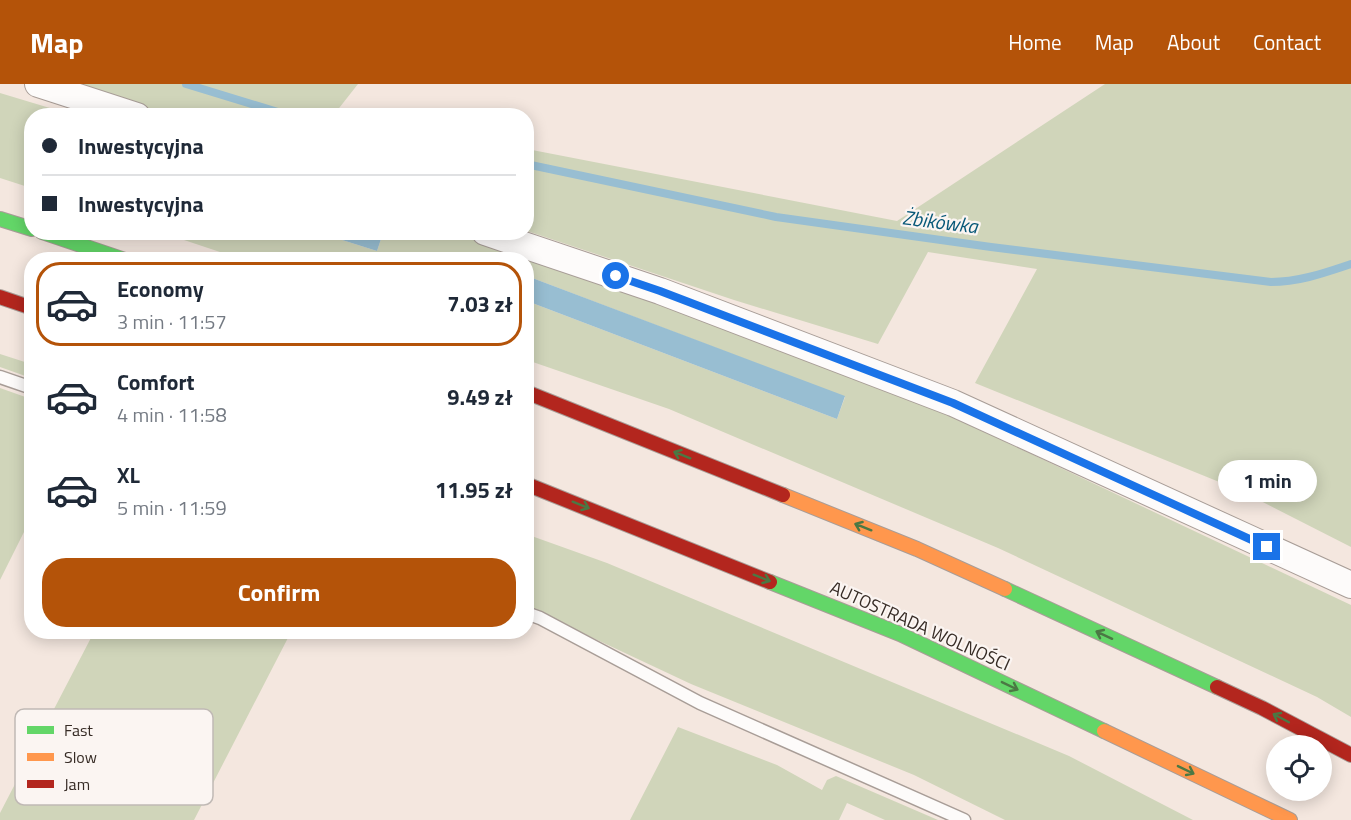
<!DOCTYPE html>
<html lang="en">
<head>
<meta charset="utf-8">
<style>
	:root { --surface:#fff; --page:#f6f6f7; --text:#1f2937; --muted:#747a83; --line:#e0e1e3; --accent:#b45309 }
	body { margin:0; font-family:"Titillium Web",sans-serif; background:var(--page); color:var(--text); height:100vh; display:flex; flex-direction:column; font-size:22px; white-space:nowrap }
	* { box-sizing:border-box; margin:0 }
	p { font-size:20px; color:var(--muted) }
	.icon { flex:none; width:33px; height:33px; fill:none; stroke:currentColor; stroke-width:2; stroke-linecap:round; stroke-linejoin:round }
	.map { position:relative; flex:1; overflow:hidden }
	.drawer { position:absolute; left:24px; top:168px; width:510px; height:387px; display:flex; flex-direction:column; background:var(--surface); border-radius:24px; box-shadow:0 3px 15px #0003 }
	.drawer>* { flex:none }
	.hud { position:absolute; left:24px; top:24px; width:510px; height:132px; border-radius:24px; box-shadow:0 3px 15px #0003; display:grid; align-content:center; height:132px; padding:0 18px; background:var(--surface) }
	.fabs { position:absolute; left:1266px; top:651px; display:grid; gap:12px }
	.fabs a { display:grid; place-items:center; width:66px; height:66px; border-radius:50%; background:var(--surface); box-shadow:0 3px 15px #0003; font-size:30px }
	.end { position:absolute; width:27px; height:27px; margin:-14px; border:8px solid #1a73e8; background:#fff; box-shadow:0 0 0 3px #fff }
	.from { border-radius:50% }
	.bubble { position:absolute; height:42px; border-radius:21px; background:var(--surface); box-shadow:0 3px 15px #0003; font-size:20px; font-weight:700; line-height:42px; text-align:center }
	.hud b { display:flex; align-items:center; gap:21px; height:57px; font-size:22px }
	.hud b+b { border-top:2px solid var(--line) }
	.hud i { width:15px; height:15px; background:var(--text) }
	ul { padding:10px 0 0; list-style:none }
	li { display:flex; align-items:center; gap:18px; height:84px; margin:0 12px 9px; padding:0 6px; border:3px solid transparent; border-radius:24px }
	li div { flex:1 }
	li b { display:block; font-size:22px }
	li em { font-style:normal; font-weight:700 }
	li.selected { border-color:var(--accent) }
	li>.icon { width:54px; height:54px; stroke-width:1.5 }
	.cta { display:flex; gap:12px; margin-top:auto; padding:12px 18px }
	.cta a { flex:1; height:69px; border-radius:24px; background:var(--accent); color:#fff; font-size:24px; font-weight:700; line-height:69px; text-align:center }
	header { display:flex; align-items:center; gap:36px; box-sizing:border-box; height:84px; padding:0 30px; background:var(--accent); color:#fff }
	header strong { font-size:28px }
	nav { display:flex; gap:33px; margin-inline-start:auto; font-size:21px }
	.map>svg:first-child { display:block }
	.green { fill:#d0d5ba }
	.water { fill:#98bed2 }
	.lines { fill:none; stroke-linecap:round; stroke-linejoin:round }
	.stream { stroke:#98bed2; stroke-width:8 }
	.lane-casing { stroke:#a89d97; stroke-width:15 }
	.street-casing { stroke:#a89d97; stroke-width:28 }
	.fast-casing { stroke:#a89d97; stroke-width:16 }
	.slow-casing { stroke:#a89d97; stroke-width:16 }
	.jam-casing { stroke:#a89d97; stroke-width:16 }
	.lane { stroke:#fdfbfa; stroke-width:12 }
	.street { stroke:#fdfbfa; stroke-width:26 }
	.fast { stroke:#63d668; stroke-width:14 }
	.slow { stroke:#ff974d; stroke-width:14 }
	.jam { stroke:#b3261e; stroke-width:14 }
	.oneway { stroke:#4b7844 }
	.route { stroke:#1a73e8; stroke-width:8 }
	.labels { text-anchor:middle; stroke-width:4.5; stroke-linejoin:round; paint-order:stroke }
	.street-label { font-size:18px; fill:#372c26; stroke:#fbf5f2 }
	.water-label { font-size:20px; font-style:italic; fill:#085878; stroke:#fbf5f2 }
	.key { fill:#fbf5f2; stroke:#c0b9b5; stroke-width:1.5 }
	.key-label { font-size:16px; fill:#372c26 }
</style>
</head>
<body>
<header>
<strong>Map</strong>
<nav><a>Home</a><a>Map</a><a>About</a><a>Contact</a></nav>
</header>
<div class="map">
<svg width="1351" height="736" viewBox="0 0 1351 736">
	<rect width="100%" height="100%" fill="#f4e7df"/>
	<path class="green" d="M61 0H358L336 28 351 32 167 31 120 20Z
		M1105 0H1351V463L1239 406 975 299 1037 185 928 168 878 260 734 216 527 147V65L897 137Z
		M0 9 73 31 32 32 31 104 0 94Z
		M163 149H320L377 167 383 149H451L542 177 868 293 1351 521V633L1317 613 998 464 669 325 527 276V217L837 335 845 313 527 192 526 176 482 175 473 172 472 176 241 175Z
		M0 270 31 280V294L0 283Z
		M0 304 31 315V434L0 496Z
		M526 450 607 479 1069 672 1193 736H1005L914 691 691 600 527 523Z
		M94 548H291L194 736H0V729Z
		M678 643 777 681 822 706 827 696 836 692 938 736H885L847 719 839 736H630Z"/>
	<path class="water" d="M320 149H383L377 167Z
		M527 192 845 312 837 335 527 217Z"/>
	<g class="lines">
		<path class="stream" d="M186 0 291 32
			M526 80 776 133 991 163 1271 198C1299 198 1324 189 1351 180"/>
		<g class="lane-casing">
			<path id="lane" d="M0 293 32 304
				M526 529 540 534 700 619 964 736"/>
		</g>
		<g class="street-casing">
			<path id="street" d="M38 0 137 32
				M485 148 660 207 953 319 1351 501"/>
		</g>
		<g class="fast-casing">
			<path id="fast" d="M0 135 32 145
				M42 148 125 176
				M770 498 900 550 1104 647
				M1005 505 1217 603"/>
		</g>
		<g class="slow-casing">
			<path id="slow" d="M783 411 917 465 1005 505
				M1104 647 1290 736"/>
		</g>
		<g class="jam-casing">
			<path id="jam" d="M0 213 32 224
				M526 308 783 411
				M526 400 770 498
				M1217 603 1262 624 1351 671"/>
		</g>
		<use href="#lane" class="lane"/>
		<use href="#street" class="street"/>
		<use href="#fast" class="fast"/>
		<use href="#slow" class="slow"/>
		<use href="#jam" class="jam"/>
	</g>
	<defs><path id="oneway-shaft" d="M-6 0H5M1.5-3L5.5 0L1.5 3" fill="none" stroke-width="1.6" stroke-linecap="round" stroke-linejoin="round" transform="scale(1.5)"/></defs>
	<g class="oneway">
		<use href="#oneway-shaft" transform="translate(682 371) rotate(-158)"/>
		<use href="#oneway-shaft" transform="translate(581 421) rotate(22)"/>
		<use href="#oneway-shaft" transform="translate(863 443) rotate(-158)"/>
		<use href="#oneway-shaft" transform="translate(762 494) rotate(22)"/>
		<use href="#oneway-shaft" transform="translate(1104 551) rotate(-155)"/>
		<use href="#oneway-shaft" transform="translate(1010 602) rotate(26)"/>
		<use href="#oneway-shaft" transform="translate(1281 634) rotate(-152)"/>
		<use href="#oneway-shaft" transform="translate(1186 686) rotate(26)"/>
	</g>
	<g class="lines">
		<path class="route" d="M616 192 660 207 953 319 1267 463"/>
	</g>
	<g class="labels">
		<g class="street-label">
			<text transform="translate(920 542) rotate(24)" y="6">AUTOSTRADA WOLNOŚCI</text>
		</g>
		<g class="water-label">
			<text transform="translate(940 138) rotate(7)" y="7">Żbikówka</text>
		</g>
	</g>
	<rect x="15" y="625" width="198" height="96" rx="9" class="key"/>
	<rect x="27" y="642" width="27" height="8" fill="#63d668"/>
	<rect x="27" y="669" width="27" height="8" fill="#ff974d"/>
	<rect x="27" y="696" width="27" height="8" fill="#b3261e"/>
	<g class="key-label">
		<text x="64" y="652">Fast</text>
		<text x="64" y="679">Slow</text>
		<text x="64" y="706">Jam</text>
	</g>
</svg>
<div class="fabs">
<a><svg class="icon" aria-label="locate" viewBox="0 0 24 24"><circle cx="12" cy="12" r="6"/><path d="M12 2v4M12 18v4M2 12h4M18 12h4"/></svg></a>
</div>
<i class="end from" style="left:616px;top:192px"></i>
<i class="end" style="left:1267px;top:463px"></i>
<div class="bubble" style="left:1218px;top:376px;width:99px">1 min</div>
<div class="hud">
<b><i class="from"></i>Inwestycyjna</b>
<b><i></i>Inwestycyjna</b>
</div>
<section class="drawer">
<ul>
<li class="selected"><svg class="icon" aria-label="car" viewBox="0 0 24 24"><path d="M5 17H2v-5l4-1 3-4h7l3 4 3 1v5h-3M9 17h6M6 11h13"/><circle cx="7" cy="17" r="2"/><circle cx="17" cy="17" r="2"/></svg><div><b>Economy</b><p>3 min · 11:57</p></div><em>7.03 zł</em></li>
<li><svg class="icon" aria-label="car" viewBox="0 0 24 24"><path d="M5 17H2v-5l4-1 3-4h7l3 4 3 1v5h-3M9 17h6M6 11h13"/><circle cx="7" cy="17" r="2"/><circle cx="17" cy="17" r="2"/></svg><div><b>Comfort</b><p>4 min · 11:58</p></div><em>9.49 zł</em></li>
<li><svg class="icon" aria-label="car" viewBox="0 0 24 24"><path d="M5 17H2v-5l4-1 3-4h7l3 4 3 1v5h-3M9 17h6M6 11h13"/><circle cx="7" cy="17" r="2"/><circle cx="17" cy="17" r="2"/></svg><div><b>XL</b><p>5 min · 11:59</p></div><em>11.95 zł</em></li>
</ul>
<div class="cta"><a>Confirm</a></div>
</section>
</div>
</body>
</html>
